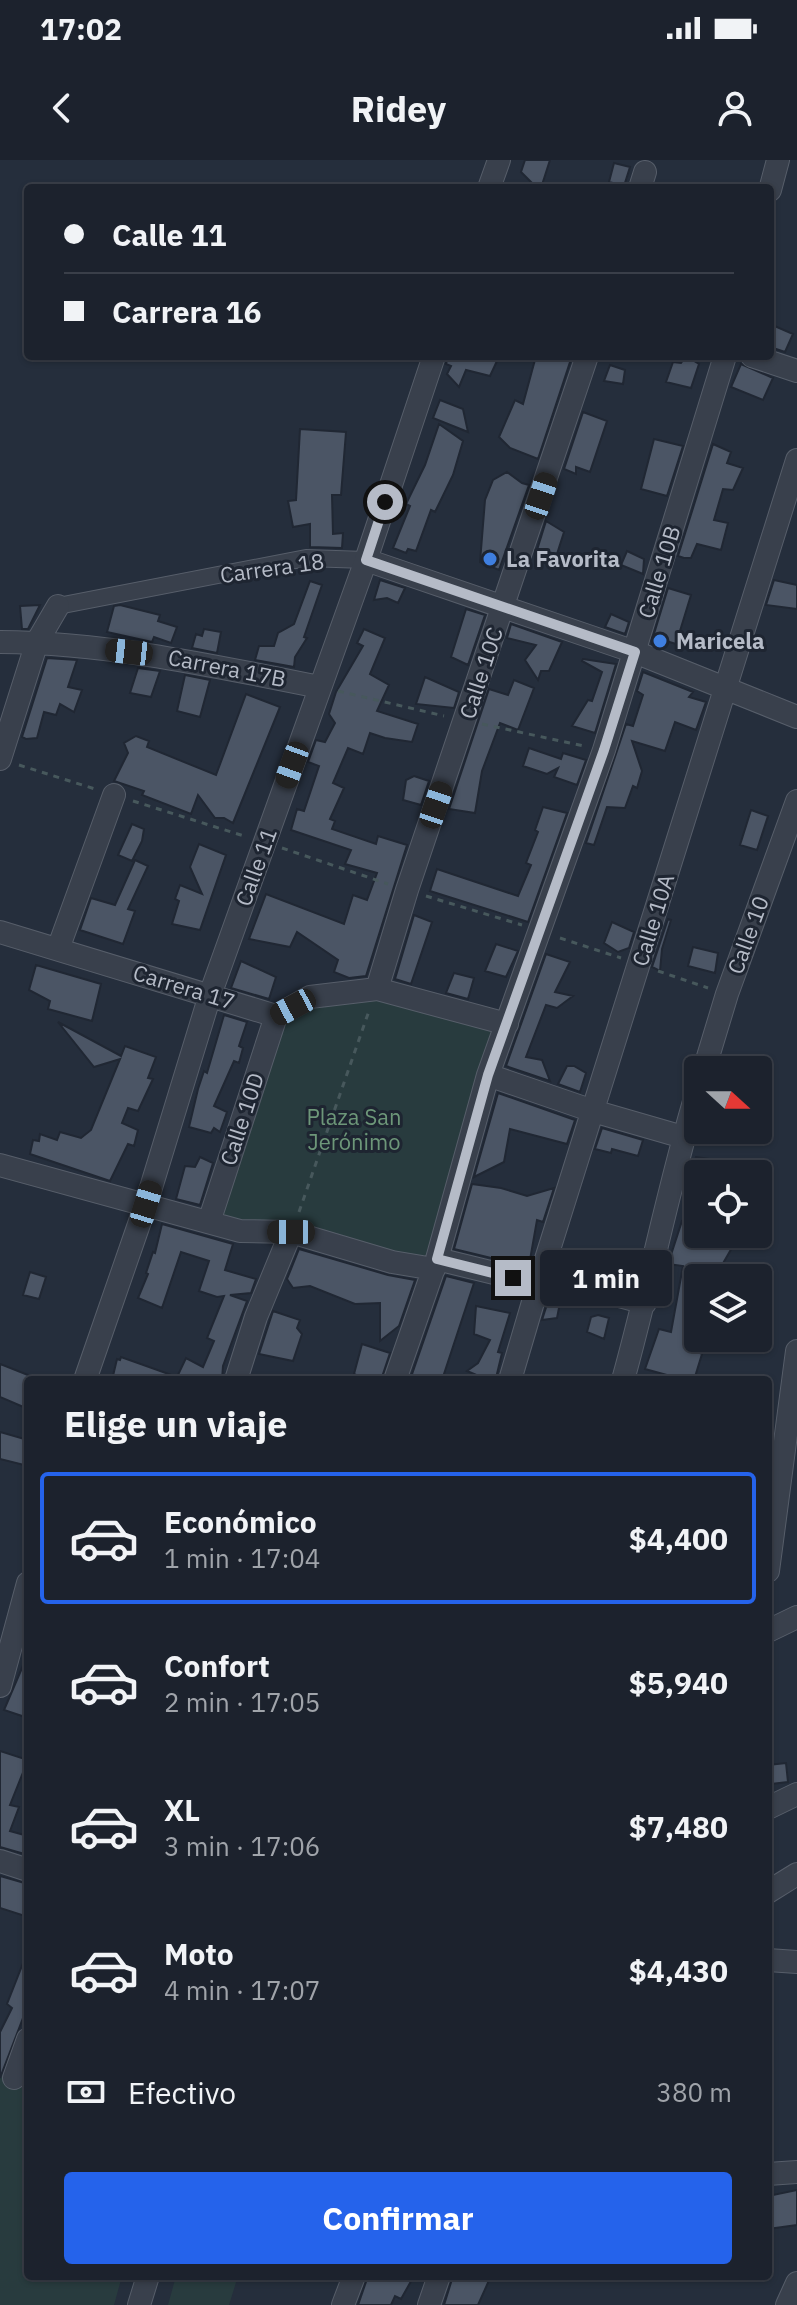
<!DOCTYPE html>
<html lang="es">
<head>
<meta charset="utf-8">
<style>
	:root { --surface:#1c222d; --page:#252a35; --text:#f1f3f6; --muted:#a0a4aa; --line:#3a3f49; --accent:#2563eb }
	body { margin:0; font-family:"IBM Plex Sans",sans-serif; background:var(--page); color:var(--text); height:100vh; display:flex; flex-direction:column; font-size:30px; white-space:nowrap }
	* { box-sizing:border-box; margin:0 }
	p { font-size:26px; color:var(--muted) }
	.icon { flex:none; width:44px; height:44px; fill:none; stroke:currentColor; stroke-width:2; stroke-linecap:round; stroke-linejoin:round }
	.map { position:relative; flex:1; overflow:hidden }
	.details { position:absolute; left:24px; top:1216px; width:748px; height:904px; display:flex; flex-direction:column; background:var(--surface); border-radius:8px; box-shadow:0 2px 6px #0004,0 0 0 2px var(--line) }
	.details>* { flex:none }
	.hud { position:absolute; left:24px; top:24px; width:750px; height:176px; border-radius:8px; box-shadow:0 2px 6px #0004,0 0 0 2px var(--line); display:grid; align-content:center; height:176px; padding:0 40px; background:var(--surface) }
	.needle { width:52px; rotate:111deg }
	.buttons { position:absolute; left:684px; top:896px; display:grid; gap:16px }
	.buttons a { display:grid; place-items:center; width:88px; height:88px; border-radius:8px; background:var(--surface); box-shadow:0 2px 6px #0004,0 0 0 2px var(--line); font-size:40px }
	.end { position:absolute; width:36px; height:36px; margin:-18px; border:10px solid #b5bbc7; background:#111; box-shadow:0 0 0 4px #111 }
	.from { border-radius:50% }
	.bubble { position:absolute; height:56px; border-radius:8px; background:var(--surface); box-shadow:0 2px 6px #0004,0 0 0 2px var(--line); font-size:26px; font-weight:700; line-height:56px; text-align:center }
	.car { position:absolute; width:24px; height:48px; margin:-24px -12px; border-radius:10px; box-shadow:0 0 6px 2px #0007; background:linear-gradient(#222 24%,#8ab4d8 0 40%,#222 0 76%,#8ab4d8 0 86%,#222 0) }
	.hud b { display:flex; align-items:center; gap:28px; height:76px; font-size:30px }
	.hud b+b { border-top:2px solid var(--line) }
	.hud i { width:20px; height:20px; background:var(--text) }
	ul { padding:0; list-style:none }
	li { display:flex; align-items:center; gap:24px; height:132px; margin:0 16px 12px; padding:0 24px; border:4px solid transparent; border-radius:8px }
	li div { flex:1 }
	li b { display:block; font-size:30px }
	li em { font-style:normal; font-weight:700 }
	li.current { border-color:var(--accent) }
	li>.icon { width:72px; height:72px; stroke-width:1.5 }
	h2 { padding:0 40px; font-size:36px; line-height:96px }
	.pay { display:flex; align-items:center; gap:20px; height:88px; padding:0 40px; font-size:30px }
	.pay p { margin-inline-start:auto }
	.primary-button { display:flex; gap:16px; margin-top:auto; padding:16px 40px }
	.primary-button a { flex:1; height:92px; border-radius:8px; background:var(--accent); color:#fff; font-size:32px; font-weight:700; line-height:92px; text-align:center }
	.status { display:flex; justify-content:space-between; align-items:center; height:56px; padding:0 40px; background:var(--surface); direction:ltr }
	.status svg { height:22px; fill:currentColor }
	header { display:flex; justify-content:space-between; align-items:center; height:104px; padding:0 40px; background:var(--surface); font-size:36px; font-weight:700 }
	.map>svg:first-child { display:block }
	.green { fill:#283b3e }
	.building { fill:#4b5565; stroke:#202733; stroke-width:2 }
	.lines { fill:none; stroke-linecap:round; stroke-linejoin:round }
	.pedestrian-casing { stroke:#575e6a; stroke-width:18 }
	.minor-casing { stroke:#575e6a; stroke-width:24 }
	.path { stroke:#47585c; stroke-width:3; stroke-dasharray:6 6; stroke-linecap:butt }
	.pedestrian { stroke:#39404c; stroke-width:16 }
	.minor { stroke:#39404c; stroke-width:22 }
	.route { stroke:#b5bbc7; stroke-width:10 }
	.shop-dot { fill:#3f7fe0; stroke:#1e2531; stroke-width:3 }
	.labels { text-anchor:middle; stroke-width:6; stroke-linejoin:round; paint-order:stroke }
	.poi-label { font-size:22px; font-weight:bold; fill:#b5bbc7; stroke:#1e2531; text-anchor:start }
	.street-label { font-size:22px; fill:#b5bbc7; stroke:#1e2531 }
	.park-label { font-size:22px; fill:#6d9779; stroke:#1e2531 }
</style>
</head>
<body>
<div class="status"><b>17:02</b><svg viewBox="0 0 49 12"><path d="M0 12V9h3v3zM5 12V6h3v6zM10 12V3h3v9zM15 12V0h3v12zM26 1h20v11H26zM47 4h2v5h-2z"/></svg></div>
<header><svg class="icon" aria-label="back" viewBox="0 0 24 24"><path d="M15 5l-7 7 7 7"/></svg>Ridey<svg class="icon" aria-label="person" viewBox="0 0 24 24"><circle cx="12" cy="8" r="4"/><path d="M4 21q1-7 8-7t8 7"/></svg></header>
<div class="map">
<svg width="797" height="2145" viewBox="0 0 797 2145">
	<rect width="100%" height="100%" fill="#252e3c"/>
	<path class="green" d="M372 832 502 866 432 1106 209 1061 276 860 311 841Z
		M0 1914 28 1923V2116H122L114 2145H0Z
		M176 2116H238L229 2145H168Z"/>
	<path class="building" d="M525 0H550L541 28H537L521 12Z
		M614 3 630 7 624 26 609 22Z
		M770 164 793 174 785 192 770 187Z
		M448 196H482L497 201 490 216 466 210 459 227 447 214 451 206 446 204Z
		M536 196H572L538 299 510 288 499 277 515 240 523 244Z
		M686 196 699 204 691 228 666 222 673 202 681 203Z
		M741 204 773 218 763 240 731 227Z
		M610 205 625 210 623 224 604 221Z
		M440 240 463 249 468 272 433 258Z
		M583 252 607 261 590 312 576 307V314L564 309Z
		M439 264 463 281 453 315 435 352 431 350 416 391 408 389 406 393 393 388 410 346 406 344 425 305Z
		M300 269 346 272 341 335H332L333 374 343 373 342 388 310 387V364L293 367 288 341 296 340Z
		M654 279 683 286 667 336 641 329Z
		M713 284 731 292 727 303 743 308 733 330 723 329 714 360 728 363 721 390 697 384 691 398H684L678 396Z
		M507 312 522 323 529 325 499 410 480 402 485 340 493 320Z
		M546 361 564 372 557 394 537 390Z
		M627 391 644 399 643 414 621 405Z
		M380 420 405 428 398 443 387 438 374 440Z
		M774 420 797 425V449L766 445Z
		M310 421 322 425 304 477 307 478 295 497 294 507 255 500 259 486H274L278 473 294 464Z
		M668 428 691 435 676 484 653 477Z
		M40 445 28 469H22L20 446Z
		M120 445 160 455 158 461 177 467 171 483 154 477 152 482 107 472 114 446Z
		M466 449 485 455 468 505 451 497Z
		M611 454 629 462 625 474 605 467Z
		M511 464 562 482 549 511H541L538 520 525 500 536 485 507 478Z
		M204 469 221 472 217 493 192 488 196 474 202 476Z
		M364 469 385 478 370 514 389 525 377 551 418 564 412 582 385 578 370 573 363 594 348 588 333 623 344 628 330 659 335 661 332 669 376 684 378 676 407 685 366 816 349 818 334 812 338 800 297 772 290 787 249 779 266 734 344 764 353 735 367 740 377 713 345 704 351 690 291 670 297 649 304 651 319 606 308 602 316 580 325 582 335 563 329 554 336 532 363 486 357 483Z
		M47 498 77 500 68 527 82 530 74 552 60 544 56 555 44 552 37 578 26 579 22 577Z
		M583 499 616 504 595 573 572 566 588 540 592 541 602 512 582 501Z
		M138 508 160 511 151 537 130 533Z
		M643 512 693 532 689 537 706 542 696 570 675 562 665 591 632 581 642 611 637 628 633 626 625 648 607 647 594 685 586 683 626 564 633 566 643 535 637 531Z
		M185 515 210 520 200 557 177 551Z
		M425 517 459 532 454 548 416 544Z
		M514 520 534 528 518 570 500 563 482 611 475 653 449 649 489 529 508 535Z
		M246 534 280 547 233 663 224 658H215L198 635 191 654 142 635 144 631 114 621 128 593 124 583 136 576 149 581 147 587 216 615Z
		M529 588 561 599 563 593 586 600 577 625 554 617 558 608 547 614 523 606Z
		M414 616 429 621 421 645 403 640 406 620Z
		M543 647 567 653 528 762 430 731 437 709 518 736 531 705 526 703 538 672 535 670Z
		M751 650 768 656 757 690 740 685Z
		M132 664 144 669 142 681 132 701 118 695Z
		M199 684 226 695 200 770 172 764 179 741 175 739 180 725 202 734 190 707Z
		M135 700 148 706 128 749 135 751 123 784 80 770 91 738 115 745Z
		M414 755 432 762 411 824 395 819Z
		M668 759 671 760 662 789 660 811 652 807Z
		M612 762 634 772 629 788 618 792 604 783Z
		M496 784 518 791 506 817 485 811Z
		M693 787 718 793 715 813 688 806Z
		M546 794 570 802 555 832 573 836 557 848 546 845 526 897 542 900 550 921 506 906Z
		M241 801 276 817 269 839 231 828Z
		M36 805 101 824 92 861 48 849 50 841 29 830Z
		M454 813 474 818 468 839 446 833Z
		M224 855 247 862 239 886 243 888 239 903 234 901 214 946 227 952 220 972 214 968 211 973 189 967 198 929 204 911 207 913Z
		M58 862 121 896 125 886 156 897 148 918 153 919 138 951 128 948 122 963 138 970 134 986 128 984 110 1021 30 994 33 980 39 981 40 974 57 980 60 972 81 978 91 970 120 899 94 907Z
		M567 906H574L586 913 580 932 558 924Z
		M498 933 575 960 567 984 510 969 504 1002 474 1017Z
		M602 968 643 980 638 996 612 989 611 993 595 989Z
		M200 997 213 1003 200 1045 176 1039 185 1006 195 1007Z
		M696 997 723 1001 720 1014H692Z
		M472 1024 501 1028 527 1036 554 1028 543 1062 537 1060 530 1100 525 1106 454 1089Z
		M682 1061 698 1064V1074H712L713 1084 733 1086 718 1112 698 1109V1166L692 1189 702 1194 694 1220H685L645 1209 659 1169 671 1172 683 1106 668 1104Z
		M162 1064 233 1084 225 1110 256 1119 251 1133 230 1135 247 1141 223 1206 222 1220H112L117 1199 120 1200 121 1197 177 1217 186 1198 203 1207 214 1181 207 1178 224 1136 217 1137 199 1131 209 1101 181 1092 162 1148 138 1138 148 1114 146 1113 153 1092 155 1093Z
		M299 1089 388 1115 415 1120 399 1166 380 1181V1143L355 1144 310 1126 293 1128 287 1119Z
		M30 1112 46 1117 39 1139 23 1135Z
		M446 1116 474 1123 442 1220H410Z
		M550 1135 561 1138 557 1158 542 1160Z
		M476 1146 510 1153 498 1192 502 1193 496 1218 489 1216 488 1220 467 1211 478 1203 490 1180 474 1174Z
		M273 1151 300 1160 297 1168 302 1174 293 1201 259 1194Z
		M598 1155 609 1158 604 1179 587 1172 591 1157Z
		M362 1184 390 1193 381 1220H366L354 1214Z
		M0 1204 28 1215V1249L0 1237Z
		M0 1272 28 1280V1306L0 1299Z
		M28 1494V1558L4 1550Z
		M0 1591 28 1600 10 1645 19 1647 10 1671 28 1676V1695L0 1687Z
		M786 1603 788 1622 771 1624 768 1605Z
		M0 1716 28 1724V1757L0 1748Z
		M27 1793 28 1845 0 1918V1872L12 1848 7 1844Z
		M797 2030V2065L768 2069V2036Z
		M368 2116H414L401 2139 395 2136 391 2145H358Z
		M453 2116H491L478 2145H444Z"/>
	<g class="lines">
		<g class="pedestrian-casing">
			<path id="pedestrian" d="M58 446 306 398 366 400"/>
		</g>
		<g class="minor-casing">
			<path id="minor" d="M489 28 499 0
				M640 28 645 12
				M770 30 778 0
				M752 196 797 211
				M366 400 635 492 797 557
				M0 482C109 483 214 506 320 527
				M0 599 37 482 58 446
				M0 772 276 856 310 837 377 829 507 864
				M58 789 114 635
				M377 829 407 730 587 196
				M704 910 727 834 797 641
				M488 915 593 951 683 977
				M0 1005 240 1071 291 1072 392 1102 434 1109
				M209 1062 276 856
				M437 1099 539 1124
				M541 1115 645 1143
				M85 1220 146 1044 210 835 366 400 434 196
				M236 1220 256 1157 291 1072
				M395 1220 437 1099 488 915 604 590 725 196
				M510 1220 541 1115 797 300
				M623 1220C650 1123 669 1024 698 928
				M768 1411 797 1191
				M768 1471 797 1457
				M0 1526 28 1423
				M768 1648 797 1634
				M0 1701 28 1710
				M768 1732 797 1714
				M768 1800 797 1802
				M14 1918 28 1879
				M768 2014 797 2012
				M139 2145 148 2116
				M343 2145 354 2116
				M429 2145 439 2116
				M787 2145 797 2123"/>
		</g>
		<path class="path" d="M338 531 444 556
			M482 564 584 586
			M19 605 95 629
			M133 641 244 676
			M282 688 388 724
			M426 736 522 765
			M560 778 621 798
			M658 811 708 828
			M299 1052 370 848"/>
		<use href="#pedestrian" class="pedestrian"/>
		<use href="#minor" class="minor"/>
	</g>
	<g class="lines">
		<path class="route" d="M385 342 366 400 635 492 604 590 488 915 437 1099 513 1118"/>
	</g>
	<g class="shop-dot">
		<circle cx="490" cy="399" r="8"/>
		<circle cx="660" cy="481" r="8"/>
	</g>
	<g class="labels">
		<g class="poi-label">
			<text x="506" y="407">La Favorita</text>
			<text x="676" y="489">Maricela</text>
		</g>
		<g class="street-label">
			<text transform="translate(272 408) rotate(-8)" y="8">Carrera 18</text>
			<text transform="translate(659 412) rotate(-73)" y="8">Calle 10B</text>
			<text transform="translate(227 508) rotate(11)" y="8">Carrera 17B</text>
			<text transform="translate(481 513) rotate(-72)" y="8">Calle 10C</text>
			<text transform="translate(256 707) rotate(-70)" y="8">Calle 11</text>
			<text transform="translate(653 760) rotate(-73)" y="8">Calle 10A</text>
			<text transform="translate(748 775) rotate(-70)" y="8">Calle 10</text>
			<text transform="translate(184 827) rotate(17)" y="8">Carrera 17</text>
			<text transform="translate(242 959) rotate(-72)" y="8">Calle 10D</text>
		</g>
		<g class="park-label">
			<text x="354" y="965">Plaza San<tspan x="354" dy="25">Jerónimo</tspan></text>
		</g>
	</g>
</svg>
<div class="buttons">
<a><svg class="needle" viewBox="-14 -14 28 28"><path d="M0-13l5 13h-10z" fill="#e53935"/><path d="M0 13l5-13h-10z" fill="#a0a4aa"/></svg></a>
<a><svg class="icon" aria-label="locate" viewBox="0 0 24 24"><circle cx="12" cy="12" r="6"/><path d="M12 2v4M12 18v4M2 12h4M18 12h4"/></svg></a>
<a><svg class="icon" aria-label="layers" viewBox="0 0 24 24"><path d="M12 4l9 5-9 5-9-5zM3 14l9 5 9-5"/></svg></a>
</div>
<i class="end from" style="left:385px;top:342px"></i>
<i class="end" style="left:513px;top:1118px"></i>
<div class="bubble" style="left:540px;top:1090px;width:132px">1 min</div>
<i class="car" style="left:541px;top:336px;rotate:18deg"></i>
<i class="car" style="left:129px;top:492px;rotate:276deg"></i>
<i class="car" style="left:292px;top:605px;rotate:200deg"></i>
<i class="car" style="left:436px;top:645px;rotate:19deg"></i>
<i class="car" style="left:293px;top:847px;rotate:242deg"></i>
<i class="car" style="left:146px;top:1044px;rotate:17deg"></i>
<i class="car" style="left:291px;top:1072px;rotate:270deg"></i>
<div class="hud">
<b><i class="from"></i>Calle 11</b>
<b><i></i>Carrera 16</b>
</div>
<section class="details">
<h2>Elige un viaje</h2>
<ul>
<li class="current"><svg class="icon" aria-label="car" viewBox="0 0 24 24"><path d="M5 17H2v-5l4-1 3-4h7l3 4 3 1v5h-3M9 17h6M6 11h13"/><circle cx="7" cy="17" r="2"/><circle cx="17" cy="17" r="2"/></svg><div><b>Económico</b><p>1 min · 17:04</p></div><em>$4,400</em></li>
<li><svg class="icon" aria-label="car" viewBox="0 0 24 24"><path d="M5 17H2v-5l4-1 3-4h7l3 4 3 1v5h-3M9 17h6M6 11h13"/><circle cx="7" cy="17" r="2"/><circle cx="17" cy="17" r="2"/></svg><div><b>Confort</b><p>2 min · 17:05</p></div><em>$5,940</em></li>
<li><svg class="icon" aria-label="car" viewBox="0 0 24 24"><path d="M5 17H2v-5l4-1 3-4h7l3 4 3 1v5h-3M9 17h6M6 11h13"/><circle cx="7" cy="17" r="2"/><circle cx="17" cy="17" r="2"/></svg><div><b>XL</b><p>3 min · 17:06</p></div><em>$7,480</em></li>
<li><svg class="icon" aria-label="car" viewBox="0 0 24 24"><path d="M5 17H2v-5l4-1 3-4h7l3 4 3 1v5h-3M9 17h6M6 11h13"/><circle cx="7" cy="17" r="2"/><circle cx="17" cy="17" r="2"/></svg><div><b>Moto</b><p>4 min · 17:07</p></div><em>$4,430</em></li>
</ul>
<div class="pay"><svg class="icon" aria-label="cash" viewBox="0 0 24 24"><path d="M3 7h18v10H3z"/><circle cx="12" cy="12" r="2"/></svg>Efectivo<p>380 m</p></div>
<div class="primary-button"><a>Confirmar</a></div>
</section>
</div>
</body>
</html>
